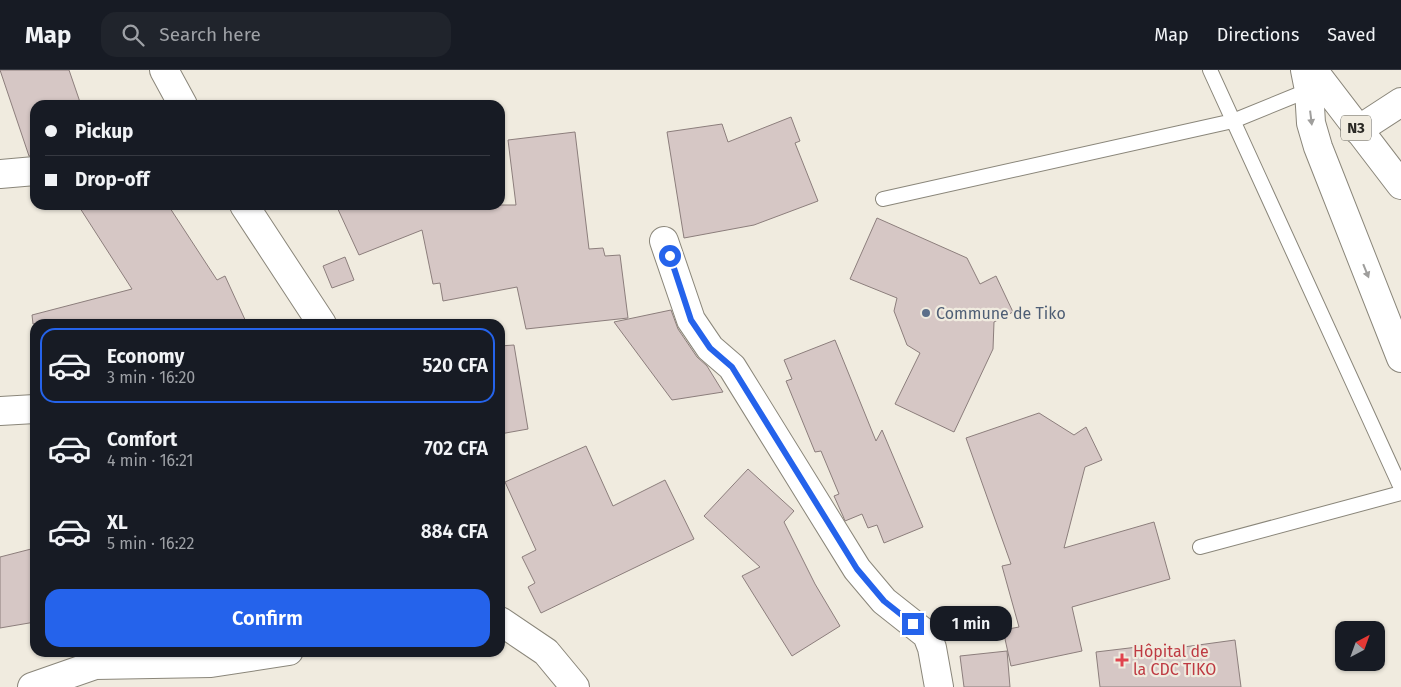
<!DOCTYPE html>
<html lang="en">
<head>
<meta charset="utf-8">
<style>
	:root { --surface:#171b24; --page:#20242c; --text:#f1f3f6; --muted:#9ea1a6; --line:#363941; --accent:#2563eb }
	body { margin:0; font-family:"Fira Sans",sans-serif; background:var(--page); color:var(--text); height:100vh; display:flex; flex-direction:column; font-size:19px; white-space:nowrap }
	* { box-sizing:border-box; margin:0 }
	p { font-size:16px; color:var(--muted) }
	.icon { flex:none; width:28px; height:28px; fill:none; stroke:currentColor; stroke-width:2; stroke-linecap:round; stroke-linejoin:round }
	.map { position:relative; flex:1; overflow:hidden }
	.details { position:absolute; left:30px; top:249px; width:475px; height:338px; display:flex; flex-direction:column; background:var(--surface); border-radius:15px; box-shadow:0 1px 4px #0004 }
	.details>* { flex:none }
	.hud { position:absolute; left:30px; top:30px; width:475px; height:110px; border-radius:15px; box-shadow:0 1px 4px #0004; display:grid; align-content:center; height:110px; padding:0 15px; background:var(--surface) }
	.needle { width:32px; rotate:41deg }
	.fabs { position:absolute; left:1335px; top:551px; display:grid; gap:10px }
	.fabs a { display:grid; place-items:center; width:50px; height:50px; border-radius:10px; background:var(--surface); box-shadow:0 1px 4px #0004; font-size:25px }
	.end { position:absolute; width:22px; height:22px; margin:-11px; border:6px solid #2563eb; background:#fff; box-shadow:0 0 0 2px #fff }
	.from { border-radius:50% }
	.bubble { position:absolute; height:35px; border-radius:15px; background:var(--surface); box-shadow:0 1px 4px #0004; font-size:16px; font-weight:600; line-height:35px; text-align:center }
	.hud b { display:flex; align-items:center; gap:18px; height:48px; font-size:19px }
	.hud b+b { border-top:1px solid var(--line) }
	.hud i { width:12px; height:12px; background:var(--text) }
	ul { padding:9px 0 0; list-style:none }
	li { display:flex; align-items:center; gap:15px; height:75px; margin:0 10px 8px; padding:0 5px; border:2px solid transparent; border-radius:15px }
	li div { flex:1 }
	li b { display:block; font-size:19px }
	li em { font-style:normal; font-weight:600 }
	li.selected { border-color:var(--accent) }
	li>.icon { width:45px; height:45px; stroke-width:1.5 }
	.action { display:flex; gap:10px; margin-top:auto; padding:10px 15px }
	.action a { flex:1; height:58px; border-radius:15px; background:var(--accent); color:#fff; font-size:20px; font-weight:600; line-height:58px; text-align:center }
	header { display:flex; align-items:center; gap:30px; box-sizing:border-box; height:70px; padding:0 25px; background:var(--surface); border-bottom:1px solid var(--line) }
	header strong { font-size:24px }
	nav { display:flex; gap:28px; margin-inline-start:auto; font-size:18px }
	.search { width:350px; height:45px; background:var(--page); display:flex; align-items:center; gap:12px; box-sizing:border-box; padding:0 18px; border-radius:15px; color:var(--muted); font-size:19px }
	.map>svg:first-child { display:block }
	.building { fill:#d6c7c5; stroke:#8c7e7c }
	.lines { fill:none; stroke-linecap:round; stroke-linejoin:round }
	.service-casing { stroke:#8a867a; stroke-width:16 }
	.minor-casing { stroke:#8a867a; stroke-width:30 }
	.trunk-casing { stroke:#8a867a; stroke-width:30 }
	.service { stroke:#fff; stroke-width:14 }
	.minor { stroke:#fff; stroke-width:28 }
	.trunk { stroke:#fff; stroke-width:28 }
	.oneway { fill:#9f9e9c }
	.route { stroke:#2563eb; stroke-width:6 }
	.service-dot { fill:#5c6f8a; stroke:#f0ebdf; stroke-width:2 }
	.health-dot { fill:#e0444e; stroke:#f0ebdf; stroke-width:2 }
	.labels { text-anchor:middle; stroke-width:4.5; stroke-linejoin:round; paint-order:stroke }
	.shield { fill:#f0ebdf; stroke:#65625c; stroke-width:1 }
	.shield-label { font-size:15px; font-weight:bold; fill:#2a2824 }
	.service-label { font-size:16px; fill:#4e5e75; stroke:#f0ebdf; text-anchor:start }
	.health-label { font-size:16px; fill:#be3a42; stroke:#f0ebdf; text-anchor:start }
</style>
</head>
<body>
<header>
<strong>Map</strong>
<div class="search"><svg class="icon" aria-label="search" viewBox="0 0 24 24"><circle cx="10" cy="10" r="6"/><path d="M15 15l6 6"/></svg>Search here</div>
<nav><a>Map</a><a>Directions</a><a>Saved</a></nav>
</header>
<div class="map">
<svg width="1401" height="617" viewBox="0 0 1401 617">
	<rect width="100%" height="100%" fill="#f0ebdf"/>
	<path class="building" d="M0 0H69L81 35H35V86H29Z
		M791 47 800 71 795 73 818 131 754 155 684 168 667 62 722 54 728 72Z
		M575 62 589 179 603 178 605 186 620 185 628 248 526 259 517 217 443 231 440 213 433 214 422 160 359 185 336 135H516L508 70Z
		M78 135H168L217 210 225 206 247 254H33L32 245 132 219Z
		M877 148 967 188 980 214 996 206 1013 242 994 252 993 279 954 362 895 334 920 283 907 275 894 241 897 228 850 209Z
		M345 187 354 210 332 218 323 196Z
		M671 240 678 259 697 287 707 296 723 322 672 330 614 252Z
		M835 270 876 371 882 360 923 457 884 473 877 455 868 458 862 444 845 451 843 446 834 426 839 424 821 381 815 382 786 311 792 309 784 290Z
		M514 275 528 359 500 364V276Z
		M1039 343 1074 365 1086 357 1102 390 1085 397 1064 478 1154 452 1170 509 1072 537 1082 581 1011 596 1003 560 1019 557 1002 496 1011 494 966 368Z
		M586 376 613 436 665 410 694 469 541 543 528 517 535 513 522 487 536 480 505 412Z
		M748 399 794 441 784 452 815 514 840 556 792 586 742 506 760 497 704 446Z
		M35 478V552L0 558V487Z
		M1235 570 1241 617H1100L1096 582 1146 576 1147 582Z
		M1007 581 1010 617H964L960 586Z"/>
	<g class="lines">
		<g class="service-casing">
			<path id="service" d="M1210 0 1401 418
				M883 129 1233 51 1309 20
				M1200 477 1401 423"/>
		</g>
		<g class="minor-casing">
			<path id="minor" d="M164 0 183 35
				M1358 60 1401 32
				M0 104 35 101
				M244 135 322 254
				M664 171 691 250 710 278 732 297 857 499 884 531 927 565 932 578 939 617
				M0 341 35 339
				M500 551 546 582 575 617
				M32 617 95 595 211 593 289 581"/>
		</g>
		<g class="trunk-casing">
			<path id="trunk" d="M1305 0 1309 20 1311 53 1318 77 1401 288
				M1313 0 1401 115"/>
		</g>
		<use href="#service" class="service"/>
		<use href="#minor" class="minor"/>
		<use href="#trunk" class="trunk"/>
	</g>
	<defs><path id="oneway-solid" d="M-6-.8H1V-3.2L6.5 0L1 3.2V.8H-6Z" transform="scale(1.25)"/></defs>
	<g class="oneway">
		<use href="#oneway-solid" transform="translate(1311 48) rotate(83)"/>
		<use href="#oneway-solid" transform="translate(1366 201) rotate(68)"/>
	</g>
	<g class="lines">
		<path class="route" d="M670 186 691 250 710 278 732 297 857 499 884 531 913 554"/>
	</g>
	<circle class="service-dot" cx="926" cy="243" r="5"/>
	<path class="health-dot" d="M1119.5 582.5h5v5h5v5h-5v5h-5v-5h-5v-5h5z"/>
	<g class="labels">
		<rect class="shield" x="1341" y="45.5" width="30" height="25" rx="4"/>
		<g class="shield-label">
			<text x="1356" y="63">N3</text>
		</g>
		<g class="service-label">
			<text x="936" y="249">Commune de Tiko</text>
		</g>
		<g class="health-label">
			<text x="1133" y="587">Hôpital de<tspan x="1133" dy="18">la CDC TIKO</tspan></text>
		</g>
	</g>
</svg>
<div class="fabs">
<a><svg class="needle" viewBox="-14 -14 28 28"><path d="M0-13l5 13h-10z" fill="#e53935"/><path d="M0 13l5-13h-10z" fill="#9ea1a6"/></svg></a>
</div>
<i class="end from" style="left:670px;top:186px"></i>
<i class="end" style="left:913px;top:554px"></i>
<div class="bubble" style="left:930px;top:536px;width:82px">1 min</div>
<div class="hud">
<b><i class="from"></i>Pickup</b>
<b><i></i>Drop-off</b>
</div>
<section class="details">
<ul>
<li class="selected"><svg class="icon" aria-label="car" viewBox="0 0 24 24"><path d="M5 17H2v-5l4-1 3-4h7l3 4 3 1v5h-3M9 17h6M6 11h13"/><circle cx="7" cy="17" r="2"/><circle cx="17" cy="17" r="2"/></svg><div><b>Economy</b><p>3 min · 16:20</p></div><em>520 CFA</em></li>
<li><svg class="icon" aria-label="car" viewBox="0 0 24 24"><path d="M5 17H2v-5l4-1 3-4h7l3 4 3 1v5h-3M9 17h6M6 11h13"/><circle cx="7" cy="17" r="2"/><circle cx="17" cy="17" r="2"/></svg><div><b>Comfort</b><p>4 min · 16:21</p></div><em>702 CFA</em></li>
<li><svg class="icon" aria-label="car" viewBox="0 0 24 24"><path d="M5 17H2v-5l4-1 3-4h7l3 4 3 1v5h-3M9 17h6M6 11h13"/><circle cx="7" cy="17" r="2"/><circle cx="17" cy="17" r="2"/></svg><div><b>XL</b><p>5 min · 16:22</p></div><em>884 CFA</em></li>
</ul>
<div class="action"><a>Confirm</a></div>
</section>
</div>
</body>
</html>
